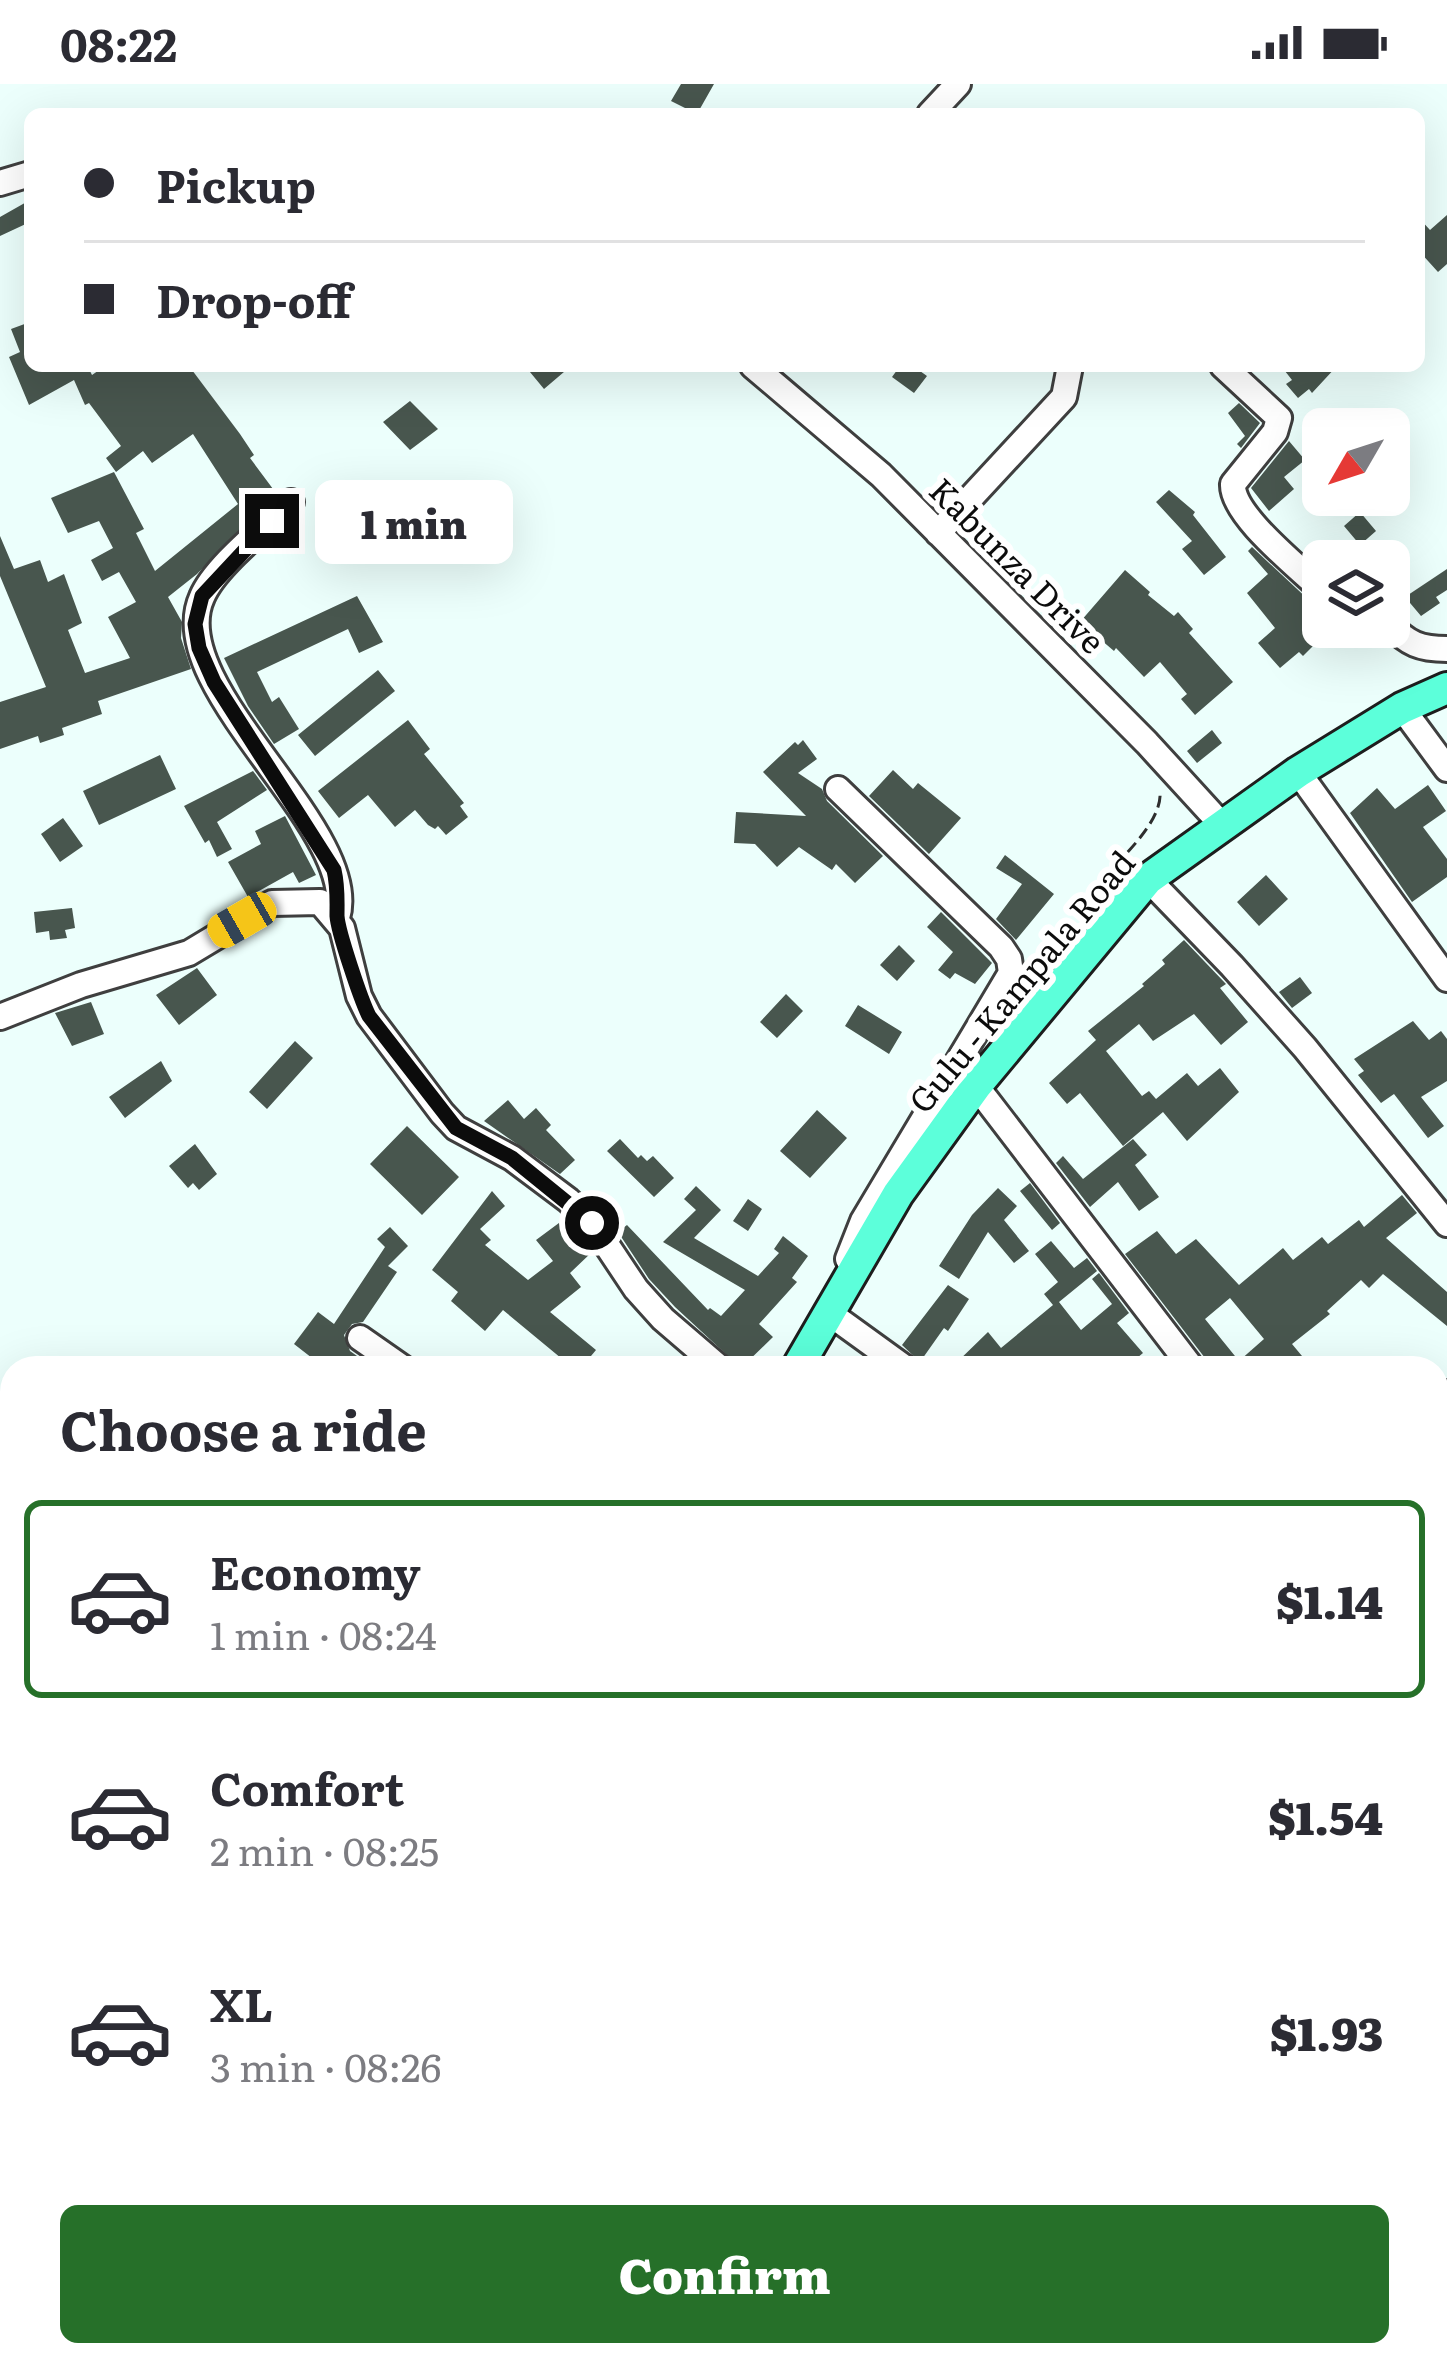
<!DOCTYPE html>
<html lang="en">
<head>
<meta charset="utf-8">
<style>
	:root { --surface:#fff; --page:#f2f2f3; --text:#2b2b33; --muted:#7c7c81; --line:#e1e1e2; --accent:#267029 }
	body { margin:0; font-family:Literata,serif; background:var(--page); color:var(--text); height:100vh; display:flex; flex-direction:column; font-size:45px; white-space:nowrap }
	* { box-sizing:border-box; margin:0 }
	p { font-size:39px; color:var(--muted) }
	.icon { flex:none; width:66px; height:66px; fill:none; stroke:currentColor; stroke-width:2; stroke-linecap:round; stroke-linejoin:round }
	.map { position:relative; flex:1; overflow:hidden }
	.drawer { position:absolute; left:0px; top:1272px; width:1449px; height:1011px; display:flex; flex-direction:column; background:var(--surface); border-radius:36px 36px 0 0; box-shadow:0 12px 48px #0002 }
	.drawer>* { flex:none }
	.top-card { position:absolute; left:24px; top:24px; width:1401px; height:264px; border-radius:18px; box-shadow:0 12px 48px #0002; display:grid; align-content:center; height:264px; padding:0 60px; background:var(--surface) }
	.needle { width:78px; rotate:231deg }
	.fabs { position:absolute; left:1302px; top:324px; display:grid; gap:24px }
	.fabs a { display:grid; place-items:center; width:108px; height:108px; border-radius:18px; background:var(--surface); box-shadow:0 12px 48px #0002; font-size:60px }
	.end { position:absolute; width:54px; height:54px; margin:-27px; border:15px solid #0c0c0c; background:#fff; box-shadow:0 0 0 6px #fff }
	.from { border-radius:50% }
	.bubble { position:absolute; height:84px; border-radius:18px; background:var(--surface); box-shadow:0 12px 48px #0002; font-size:39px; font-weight:800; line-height:84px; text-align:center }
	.car { position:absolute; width:36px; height:72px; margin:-36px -18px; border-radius:15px; box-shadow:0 0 9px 3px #0007; background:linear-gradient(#f5c518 24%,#345 0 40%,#f5c518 0 76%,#345 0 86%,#f5c518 0) }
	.top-card b { display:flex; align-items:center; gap:42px; height:114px; font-size:45px }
	.top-card b+b { border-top:3px solid var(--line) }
	.top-card i { width:30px; height:30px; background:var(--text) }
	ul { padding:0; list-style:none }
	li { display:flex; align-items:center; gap:36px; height:198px; margin:0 24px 18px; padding:0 36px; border:6px solid transparent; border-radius:18px }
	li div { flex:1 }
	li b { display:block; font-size:45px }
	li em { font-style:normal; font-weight:800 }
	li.selected { border-color:var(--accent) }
	li>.icon { width:108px; height:108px; stroke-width:1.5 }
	h2 { padding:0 60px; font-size:54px; line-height:144px }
	.action { display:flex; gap:24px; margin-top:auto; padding:24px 60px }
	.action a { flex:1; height:138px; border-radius:18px; background:var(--accent); color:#fff; font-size:48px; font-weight:800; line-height:138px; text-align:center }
	.status { display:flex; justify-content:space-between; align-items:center; height:84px; padding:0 60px; background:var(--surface); direction:ltr }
	.status svg { height:33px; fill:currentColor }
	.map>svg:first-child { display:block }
	.building { fill:#48564e; fill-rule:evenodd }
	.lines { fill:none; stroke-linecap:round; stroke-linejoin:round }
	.minor-casing { stroke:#3f3f3f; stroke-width:30 }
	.major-casing { stroke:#1d1d1d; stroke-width:36 }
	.path { stroke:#2e2e2e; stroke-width:3; stroke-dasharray:12 6; stroke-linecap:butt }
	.minor { stroke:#fff; stroke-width:24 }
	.major { stroke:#5cffda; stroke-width:30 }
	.route { stroke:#0c0c0c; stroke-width:15 }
	.labels { text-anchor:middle; stroke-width:12; stroke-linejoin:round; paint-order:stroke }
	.street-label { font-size:33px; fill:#0c0c0c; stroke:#fff }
</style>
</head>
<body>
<div class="status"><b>08:22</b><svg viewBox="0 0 49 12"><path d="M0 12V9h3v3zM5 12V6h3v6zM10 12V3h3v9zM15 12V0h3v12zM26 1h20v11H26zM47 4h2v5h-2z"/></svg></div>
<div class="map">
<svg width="1447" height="2281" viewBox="0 0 1447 2281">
	<rect width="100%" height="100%" fill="#ecfffc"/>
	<path class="building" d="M681 0H714L697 30 671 17Z
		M30 116V138L0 152V133Z
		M1447 131V180L1438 188 1419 167V134L1430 146Z
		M30 238V282H98L90 287 92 291 105 282H189L240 350 254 371 250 374 276 409 197 490 168 513 182 538 181 554 191 585 98 617 102 630 62 644 64 651 40 659 38 652 0 665V618L46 603 0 492V452L14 485 40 476 48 498 64 490 82 539 68 546 85 589 130 574 108 533 136 518 119 488 102 497 91 476 113 464 99 437 68 449 51 414 114 388 144 445 136 449 155 487 238 420 193 350 152 379 143 367 116 388 106 374 121 362 89 319 85 321 74 296 29 321 9 273 20 268 11 245Z
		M525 282H571L544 305Z
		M900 282H913L927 292 914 309 892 293Z
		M1281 282H1337L1312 309 1309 305 1298 314 1286 300 1292 296Z
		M410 317 438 345 410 366 383 338Z
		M1239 319 1260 339 1241 364 1237 360 1245 352 1228 329Z
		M1289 357 1305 376 1284 393 1294 405 1269 427 1251 404Z
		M1169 406 1195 428 1193 431 1226 473 1204 491 1182 465 1192 457 1156 418Z
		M1360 428 1376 447 1360 461 1344 442Z
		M1252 463 1312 519 1323 523V552L1303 572 1299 568 1280 584 1258 559 1275 544 1247 509 1268 490 1248 467Z
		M1447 485V506L1436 513 1440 519 1421 532 1405 513Z
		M1125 486 1150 508 1148 511 1174 532 1178 528 1193 545 1189 549 1233 598 1195 631 1181 615 1187 610 1160 578 1144 593 1116 564 1114 567 1080 538Z
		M357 512 383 558 359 569 348 545 257 588 272 618 279 613 299 645 274 660 248 622 224 574Z
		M378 586 395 607 315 672 298 651Z
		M408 636 430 665 424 670 464 719 460 722 468 733 446 751 438 742 435 745 428 741 415 726 395 743 368 711 339 734 318 707Z
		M1212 646 1222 659 1197 679 1187 667Z
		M803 656 817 675 798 689 822 705 827 717 883 772 855 799 836 780 832 786 799 763 777 783 755 760 734 759 736 728 806 732 763 688 795 658 798 661Z
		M160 671 176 705 99 741 83 707Z
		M893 686 913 705 918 699 961 734 929 770 869 712Z
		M253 687 267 706 217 738 232 765 217 773 209 756 205 759 184 722Z
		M1428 701 1446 727 1423 743 1447 775V793L1412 818 1350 729 1377 704 1395 725Z
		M285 732 316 791 299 799 293 788 248 813 228 778 261 760 255 747Z
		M63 734 83 762 60 778 41 750Z
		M1005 771 1054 810 1016 856 996 835 1022 800 996 784Z
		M1266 791 1288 815 1259 842 1237 818Z
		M72 824 75 844 65 846 67 854 50 856 49 847 36 849 34 828Z
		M941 828 992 879 975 900 955 889 950 895 938 886 953 868 927 843Z
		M1184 856 1226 900 1220 904 1248 938 1221 961 1194 930 1153 957 1139 940 1106 967 1142 1012 1149 1007 1156 1015 1187 989 1198 1002 1220 984 1239 1008 1187 1057 1163 1028 1123 1062 1080 1009 1067 1020 1049 999 1096 956 1088 947 1144 902 1142 900 1165 880 1162 876Z
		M899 861 915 877 897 897 880 881Z
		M197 884 217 911 179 941 156 911Z
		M1300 893 1312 909 1292 924 1279 908Z
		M786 910 803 927 777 954 760 938Z
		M91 918 104 950 72 962 55 929Z
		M858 921 902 948 889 970 845 942Z
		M1413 937 1429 956 1441 947 1447 955V997L1421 1013 1444 1042 1428 1054 1394 1010 1381 1019 1358 991 1364 987 1354 975Z
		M295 957 313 974 267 1025 249 1008Z
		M161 977 172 997 125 1034 109 1013Z
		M508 1016 524 1035 536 1024 551 1041 546 1046 575 1076 560 1090 484 1037Z
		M817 1026 847 1054 810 1094 780 1067Z
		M407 1042 459 1093 422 1131 370 1080Z
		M620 1055 638 1074 641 1071 647 1077 653 1072 674 1094 654 1113 607 1067Z
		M1133 1055 1147 1071 1135 1081 1159 1113 1139 1127 1118 1098 1090 1123 1056 1079 1063 1072 1083 1095Z
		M195 1060 217 1090 199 1106 193 1099 188 1104 169 1082Z
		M1030 1099 1060 1139 1052 1146 1020 1107Z
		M696 1102 721 1126 694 1154 758 1192 779 1169 774 1165 783 1152 808 1172 792 1194 797 1198 759 1240 773 1253 741 1284 675 1223 649 1195 618 1148 627 1141 708 1226 710 1224 721 1232 745 1206 663 1158 696 1126 684 1115Z
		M998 1104 1017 1122 1004 1136 1029 1167 1014 1179 988 1148 959 1195 939 1182 972 1131Z
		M492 1107 505 1122 480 1145 491 1156 485 1161 528 1196 553 1177 536 1156 563 1136 592 1168 570 1189 581 1203 550 1228 596 1266 581 1284H573L503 1226 485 1247 451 1217 458 1208 432 1186Z
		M1402 1111 1417 1129 1386 1154 1447 1208V1242L1383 1190 1369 1204 1361 1196 1327 1227 1330 1230 1292 1260 1312 1284H1208L1205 1274 1125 1170 1157 1147 1176 1170 1196 1155 1239 1201 1283 1164 1293 1176 1322 1153 1328 1160 1359 1136 1364 1143ZM1230 1214 1264 1255 1239 1277 1205 1235Z
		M748 1115 762 1125 748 1147 733 1137Z
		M390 1143 408 1162 388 1182 397 1188 363 1238 352 1240 344 1251 350 1267 374 1284H305L312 1274 294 1260 318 1228 334 1240 385 1163 377 1155Z
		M1051 1157 1074 1184 1087 1174 1097 1187 1059 1218 1081 1246 1112 1220 1092 1195 1099 1189 1129 1229 1117 1239 1143 1269 1125 1284H951L988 1248 1001 1264 1053 1221 1044 1210 1058 1198 1035 1170Z
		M948 1201 969 1215 948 1247 944 1244 920 1278 902 1261Z"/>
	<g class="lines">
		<g class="minor-casing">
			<path id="minor" d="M930 30 958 0
				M0 99 30 90
				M753 282 881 391 1147 659 1222 741
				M1223 282 1279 334 1275 348 1233 400C1231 431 1300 484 1323 507
				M291 418C266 443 215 482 202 513 161 603 364 746 337 834
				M938 449 1064 313 1070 282
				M1389 540C1408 560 1420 565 1447 565
				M1402 624 1447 685
				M1298 688 1447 895
				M838 705 1001 863 1009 875 1011 889 863 1137 848 1175
				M1148 795 1232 882 1305 964 1447 1140
				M0 933 81 901 189 869 272 819 320 818 342 844 359 912 369 932 442 1029 456 1044 512 1074 568 1116 592 1139 636 1205 663 1235 720 1284
				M976 1002 1192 1284
				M829 1229 905 1284
				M360 1254 403 1284
				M1439 1318 1447 1309
				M0 1419 2 1466 12 1483
				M1437 1521 1447 1538
				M1437 1671 1447 1669
				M1437 1930 1447 1929
				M1236 2271 1263 2281
				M1121 2281 1122 2271"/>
		</g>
		<g class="major-casing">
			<path id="major" d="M797 1284 898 1110 976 1002 1148 795 1298 688 1402 624 1447 604
				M313 2281V2271"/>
		</g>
		<path class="path" d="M1076 818C1101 793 1163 744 1160 708"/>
		<use href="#minor" class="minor"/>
		<use href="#major" class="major"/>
	</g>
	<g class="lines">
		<path class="route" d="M272 437 202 512 195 540 199 564 214 598 334 786C338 803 337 816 337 832 338 848 361 916 369 932L456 1044 512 1074 592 1139"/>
	</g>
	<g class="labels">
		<g class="street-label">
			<text transform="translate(1017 482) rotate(45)" y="12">Kabunza Drive</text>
			<text transform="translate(1022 898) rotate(-50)" y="12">Gulu - Kampala Road</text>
		</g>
	</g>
</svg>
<div class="fabs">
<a><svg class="needle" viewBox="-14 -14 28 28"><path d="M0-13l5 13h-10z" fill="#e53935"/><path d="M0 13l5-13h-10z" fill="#7c7c81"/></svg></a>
<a><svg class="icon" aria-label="layers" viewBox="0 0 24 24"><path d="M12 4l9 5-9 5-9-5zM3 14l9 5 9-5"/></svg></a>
</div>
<i class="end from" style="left:592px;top:1139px"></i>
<i class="end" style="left:272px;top:437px"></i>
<div class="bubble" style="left:315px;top:396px;width:198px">1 min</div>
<i class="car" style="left:242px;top:836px;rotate:240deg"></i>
<div class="top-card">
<b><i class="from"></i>Pickup</b>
<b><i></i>Drop-off</b>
</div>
<section class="drawer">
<h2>Choose a ride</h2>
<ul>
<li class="selected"><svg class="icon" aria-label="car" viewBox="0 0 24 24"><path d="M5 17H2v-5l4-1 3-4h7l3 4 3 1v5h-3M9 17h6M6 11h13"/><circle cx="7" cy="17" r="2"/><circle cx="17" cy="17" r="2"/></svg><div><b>Economy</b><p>1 min · 08:24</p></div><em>$1.14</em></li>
<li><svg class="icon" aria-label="car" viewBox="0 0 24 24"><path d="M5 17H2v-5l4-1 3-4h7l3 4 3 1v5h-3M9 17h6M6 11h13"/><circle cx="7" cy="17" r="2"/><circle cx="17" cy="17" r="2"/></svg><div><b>Comfort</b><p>2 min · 08:25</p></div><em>$1.54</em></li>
<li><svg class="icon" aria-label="car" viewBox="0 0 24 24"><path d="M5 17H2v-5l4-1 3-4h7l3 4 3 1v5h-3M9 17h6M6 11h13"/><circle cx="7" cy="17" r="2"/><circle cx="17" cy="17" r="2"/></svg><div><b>XL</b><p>3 min · 08:26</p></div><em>$1.93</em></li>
</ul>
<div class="action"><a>Confirm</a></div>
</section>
</div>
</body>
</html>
